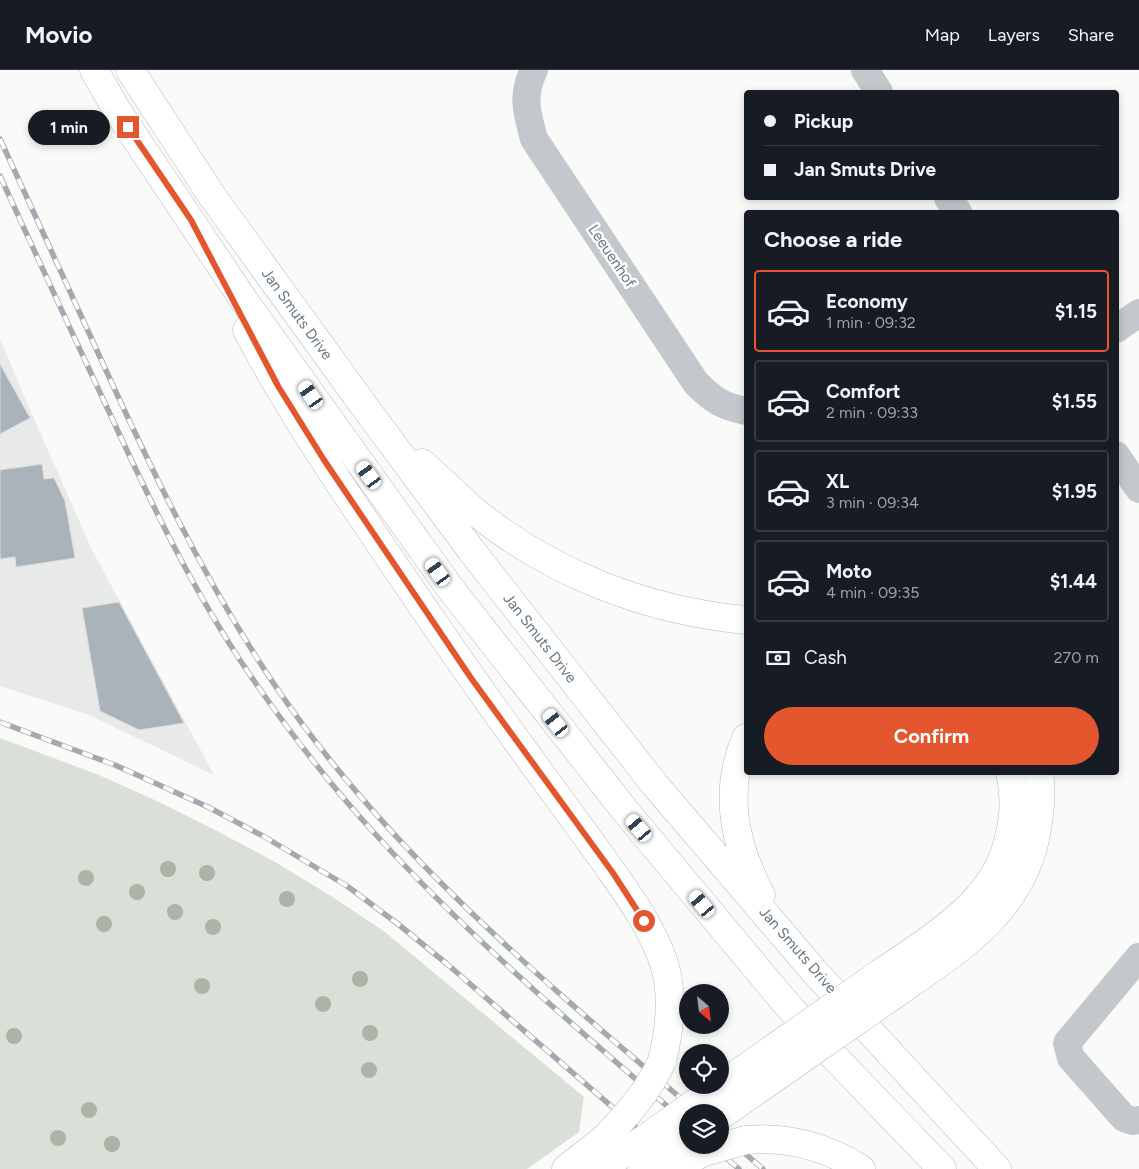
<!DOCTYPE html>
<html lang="en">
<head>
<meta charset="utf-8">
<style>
	:root { --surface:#171b24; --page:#242831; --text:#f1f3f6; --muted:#9ea1a6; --line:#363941; --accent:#e4572e }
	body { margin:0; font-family:Figtree,sans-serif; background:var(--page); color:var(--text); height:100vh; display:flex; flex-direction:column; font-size:19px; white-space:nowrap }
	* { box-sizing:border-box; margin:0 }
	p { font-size:16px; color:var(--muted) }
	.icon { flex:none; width:28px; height:28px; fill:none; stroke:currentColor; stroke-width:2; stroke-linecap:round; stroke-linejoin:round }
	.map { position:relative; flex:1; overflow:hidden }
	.side { position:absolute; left:744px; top:140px; width:375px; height:565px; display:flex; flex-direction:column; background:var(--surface); border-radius:5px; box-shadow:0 2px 8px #0003 }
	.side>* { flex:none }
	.guide { position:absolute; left:744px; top:20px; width:375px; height:110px; border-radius:5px; box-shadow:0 2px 8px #0003; display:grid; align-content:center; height:110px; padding:0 20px; background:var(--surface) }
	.needle { width:32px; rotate:152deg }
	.buttons { position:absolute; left:679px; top:914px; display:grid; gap:10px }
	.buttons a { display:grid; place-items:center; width:50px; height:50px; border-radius:50%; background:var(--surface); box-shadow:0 2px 8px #0003; font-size:25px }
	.end { position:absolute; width:22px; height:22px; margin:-11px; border:6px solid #e4572e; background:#fff; box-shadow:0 0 0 2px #fff }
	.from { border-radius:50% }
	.bubble { position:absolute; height:35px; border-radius:18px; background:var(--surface); box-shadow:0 2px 8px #0003; font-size:16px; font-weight:700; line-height:35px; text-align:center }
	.car { position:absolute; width:15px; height:30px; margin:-15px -8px; border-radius:6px; box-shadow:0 0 4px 1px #0007; background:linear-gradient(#fff 24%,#345 0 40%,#fff 0 76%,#345 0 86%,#fff 0) }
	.guide b { display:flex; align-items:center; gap:18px; height:48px; font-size:19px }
	.guide b+b { border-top:1px solid var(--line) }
	.guide i { width:12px; height:12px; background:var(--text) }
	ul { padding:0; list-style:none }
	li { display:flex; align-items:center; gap:15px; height:82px; margin:0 10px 8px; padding:0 10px; border:2px solid var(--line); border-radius:5px }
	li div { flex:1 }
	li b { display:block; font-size:19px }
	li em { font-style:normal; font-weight:700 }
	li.on { border-color:var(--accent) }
	li>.icon { width:45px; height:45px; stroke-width:1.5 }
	h2 { padding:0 20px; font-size:22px; line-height:60px }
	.pay { display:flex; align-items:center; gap:12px; height:55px; padding:0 20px; font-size:19px }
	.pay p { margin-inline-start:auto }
	.button { display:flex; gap:10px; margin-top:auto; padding:10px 20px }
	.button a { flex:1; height:58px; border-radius:30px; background:var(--accent); color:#fff; font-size:20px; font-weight:700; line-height:58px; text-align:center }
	header { display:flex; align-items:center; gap:30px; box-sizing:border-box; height:70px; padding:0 25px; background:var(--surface); border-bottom:1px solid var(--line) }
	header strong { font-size:24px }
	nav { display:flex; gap:28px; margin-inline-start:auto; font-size:18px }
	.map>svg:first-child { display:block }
	.built { fill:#e8e9e9 }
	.green { fill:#dadfd7 }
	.building { fill:#aab3b9; stroke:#dcdcda }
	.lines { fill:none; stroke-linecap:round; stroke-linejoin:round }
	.major-casing { stroke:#b5babe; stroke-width:29 }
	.minor { stroke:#c3c8cc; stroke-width:28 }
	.major { stroke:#fff; stroke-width:28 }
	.rail-casing { stroke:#a2aab0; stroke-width:5.5 }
	.rail { stroke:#fff; stroke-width:4; stroke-dasharray:11; stroke-linecap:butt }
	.major-bridge-casing { stroke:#b5babe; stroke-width:29; stroke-linecap:butt }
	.major-bridge { stroke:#fff; stroke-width:28 }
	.tree { fill:#aab4a7 }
	.route { stroke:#e4572e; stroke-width:6 }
	.labels { text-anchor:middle; stroke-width:5; stroke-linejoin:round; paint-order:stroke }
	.street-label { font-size:15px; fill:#657683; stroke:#fff }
</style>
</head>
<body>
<header>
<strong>Movio</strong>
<nav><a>Map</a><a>Layers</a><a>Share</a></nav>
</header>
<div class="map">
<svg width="1139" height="1099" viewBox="0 0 1139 1099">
	<rect width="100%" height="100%" fill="#fafaf8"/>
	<path class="built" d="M0 269 28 335 92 480 214 705 89 645 0 616Z"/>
	<path class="green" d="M0 668 99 705 159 732 217 761 275 792 331 826 385 862 584 1027 579 1062 527 1099H0Z"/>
	<path class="building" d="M0 294 30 348 0 364Z
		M42 394 44 409 54 408 65 431 75 488 16 497 15 487 0 489V400Z
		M119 532 184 653 139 660 100 641 82 538Z"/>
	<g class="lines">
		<g class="major-casing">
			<path id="major" d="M94 0 118 42 245 232 450 518 627 743 778 924 819 971 942 1099
				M130 0 212 126 370 344 471 480 655 715 814 901 997 1099
				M247 260C281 325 321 386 362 447 414 525 467 602 522 678 549 715 576 752 603 789 626 822 651 855 664 893 674 925 670 959 662 991
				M422 393C439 408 455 424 472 439 549 503 647 541 746 550
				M746 668C723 722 734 774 761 825
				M882 902C923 874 980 840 1001 792 1005 784 1007 775 1009 767 1015 745 1015 724 1010 702
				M901 920C963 877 1024 839 1037 759 1040 741 1042 721 1039 702
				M746 1070C787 1066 827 1077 861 1099
				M566 1099 604 1069
				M599 1099 623 1084"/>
		</g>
		<path class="minor" d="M534 0C521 27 527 42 534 69L696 313C714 331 722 336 746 341
			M865 0 879 22
			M948 128 958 142
			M1116 259 1139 243
			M1116 385 1139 419
			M1139 887 1067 973 1071 988 1124 1048 1133 1051 1139 1050"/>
		<use href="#major" class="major"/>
		<g class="rail-casing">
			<path id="rail" d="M0 69C31 137 63 206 94 274 147 391 202 507 274 614 387 782 545 912 697 1042
				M0 106C36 185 73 265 110 344 151 433 193 521 248 602 287 659 330 715 377 766 472 870 581 962 688 1054
				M0 652 115 695 208 737 263 766 347 816 398 854 447 894 684 1099
				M720 1062 763 1099
				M711 1075 739 1099"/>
		</g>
		<use href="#rail" class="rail"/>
		<g class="major-bridge-casing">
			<path id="major-bridge" d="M720 1046 901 920
				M604 1069C627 1045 648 1022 662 991
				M623 1084 882 902
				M643 1099 688 1068
				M671 1099 704 1082 746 1070"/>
		</g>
		<use href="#major-bridge" class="major-bridge"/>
	</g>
	<g class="tree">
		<circle cx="168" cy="799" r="8"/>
		<circle cx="207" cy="803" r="8"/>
		<circle cx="86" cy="808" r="8"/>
		<circle cx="137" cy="822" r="8"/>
		<circle cx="287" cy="829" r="8"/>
		<circle cx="175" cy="842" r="8"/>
		<circle cx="104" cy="854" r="8"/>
		<circle cx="213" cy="857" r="8"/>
		<circle cx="360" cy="909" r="8"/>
		<circle cx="202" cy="916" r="8"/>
		<circle cx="323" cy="934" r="8"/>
		<circle cx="370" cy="963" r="8"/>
		<circle cx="14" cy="966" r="8"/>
		<circle cx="369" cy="1000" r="8"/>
		<circle cx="89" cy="1040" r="8"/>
		<circle cx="58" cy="1068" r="8"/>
		<circle cx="112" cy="1074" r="8"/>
	</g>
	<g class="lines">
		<path class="route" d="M128 57 191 150 278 316 324 390 471 608 613 803 644 851"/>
	</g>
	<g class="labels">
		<g class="street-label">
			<text transform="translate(612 186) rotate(56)" y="5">Leeuenhof</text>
			<text transform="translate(297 244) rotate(54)" y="5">Jan Smuts Drive</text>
			<text transform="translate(540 568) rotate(52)" y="5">Jan Smuts Drive</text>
			<text transform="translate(798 880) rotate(49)" y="5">Jan Smuts Drive</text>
		</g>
	</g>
</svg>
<div class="buttons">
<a><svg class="needle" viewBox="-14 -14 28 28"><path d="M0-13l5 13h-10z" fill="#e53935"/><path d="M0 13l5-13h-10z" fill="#9ea1a6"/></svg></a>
<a><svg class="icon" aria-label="locate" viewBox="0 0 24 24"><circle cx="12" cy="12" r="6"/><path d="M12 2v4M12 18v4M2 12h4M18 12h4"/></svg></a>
<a><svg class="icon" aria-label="layers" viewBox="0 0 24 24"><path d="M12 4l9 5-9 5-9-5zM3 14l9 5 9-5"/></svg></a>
</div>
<i class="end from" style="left:644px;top:851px"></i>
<i class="end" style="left:128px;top:57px"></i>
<div class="bubble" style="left:28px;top:40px;width:82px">1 min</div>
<i class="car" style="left:311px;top:325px;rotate:325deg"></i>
<i class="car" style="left:369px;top:405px;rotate:324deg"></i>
<i class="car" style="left:438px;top:502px;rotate:324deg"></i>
<i class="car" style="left:556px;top:653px;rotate:322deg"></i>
<i class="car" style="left:639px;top:758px;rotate:320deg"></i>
<i class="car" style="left:702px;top:834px;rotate:320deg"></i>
<div class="guide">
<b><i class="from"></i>Pickup</b>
<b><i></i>Jan Smuts Drive</b>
</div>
<section class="side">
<h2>Choose a ride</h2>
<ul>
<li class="on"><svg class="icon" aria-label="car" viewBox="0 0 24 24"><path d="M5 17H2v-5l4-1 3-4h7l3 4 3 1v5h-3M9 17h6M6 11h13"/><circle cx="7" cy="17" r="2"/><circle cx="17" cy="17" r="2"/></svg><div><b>Economy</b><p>1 min · 09:32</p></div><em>$1.15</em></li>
<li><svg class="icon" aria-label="car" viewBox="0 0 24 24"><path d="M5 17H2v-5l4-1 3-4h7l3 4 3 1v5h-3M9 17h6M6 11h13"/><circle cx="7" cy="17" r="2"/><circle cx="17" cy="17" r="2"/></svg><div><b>Comfort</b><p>2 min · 09:33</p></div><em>$1.55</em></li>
<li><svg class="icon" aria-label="car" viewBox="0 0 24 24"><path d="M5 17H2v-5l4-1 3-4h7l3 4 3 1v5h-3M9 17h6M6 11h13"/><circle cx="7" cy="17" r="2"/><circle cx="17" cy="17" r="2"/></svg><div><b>XL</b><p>3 min · 09:34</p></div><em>$1.95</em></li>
<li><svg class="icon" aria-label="car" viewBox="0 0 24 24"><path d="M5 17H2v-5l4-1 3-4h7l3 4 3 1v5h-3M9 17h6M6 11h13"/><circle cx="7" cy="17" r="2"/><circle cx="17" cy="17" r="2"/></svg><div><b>Moto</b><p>4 min · 09:35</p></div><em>$1.44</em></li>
</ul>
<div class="pay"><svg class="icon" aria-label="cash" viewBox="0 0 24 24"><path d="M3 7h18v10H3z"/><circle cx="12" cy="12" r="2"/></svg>Cash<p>270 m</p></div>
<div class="button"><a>Confirm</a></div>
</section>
</div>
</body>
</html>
